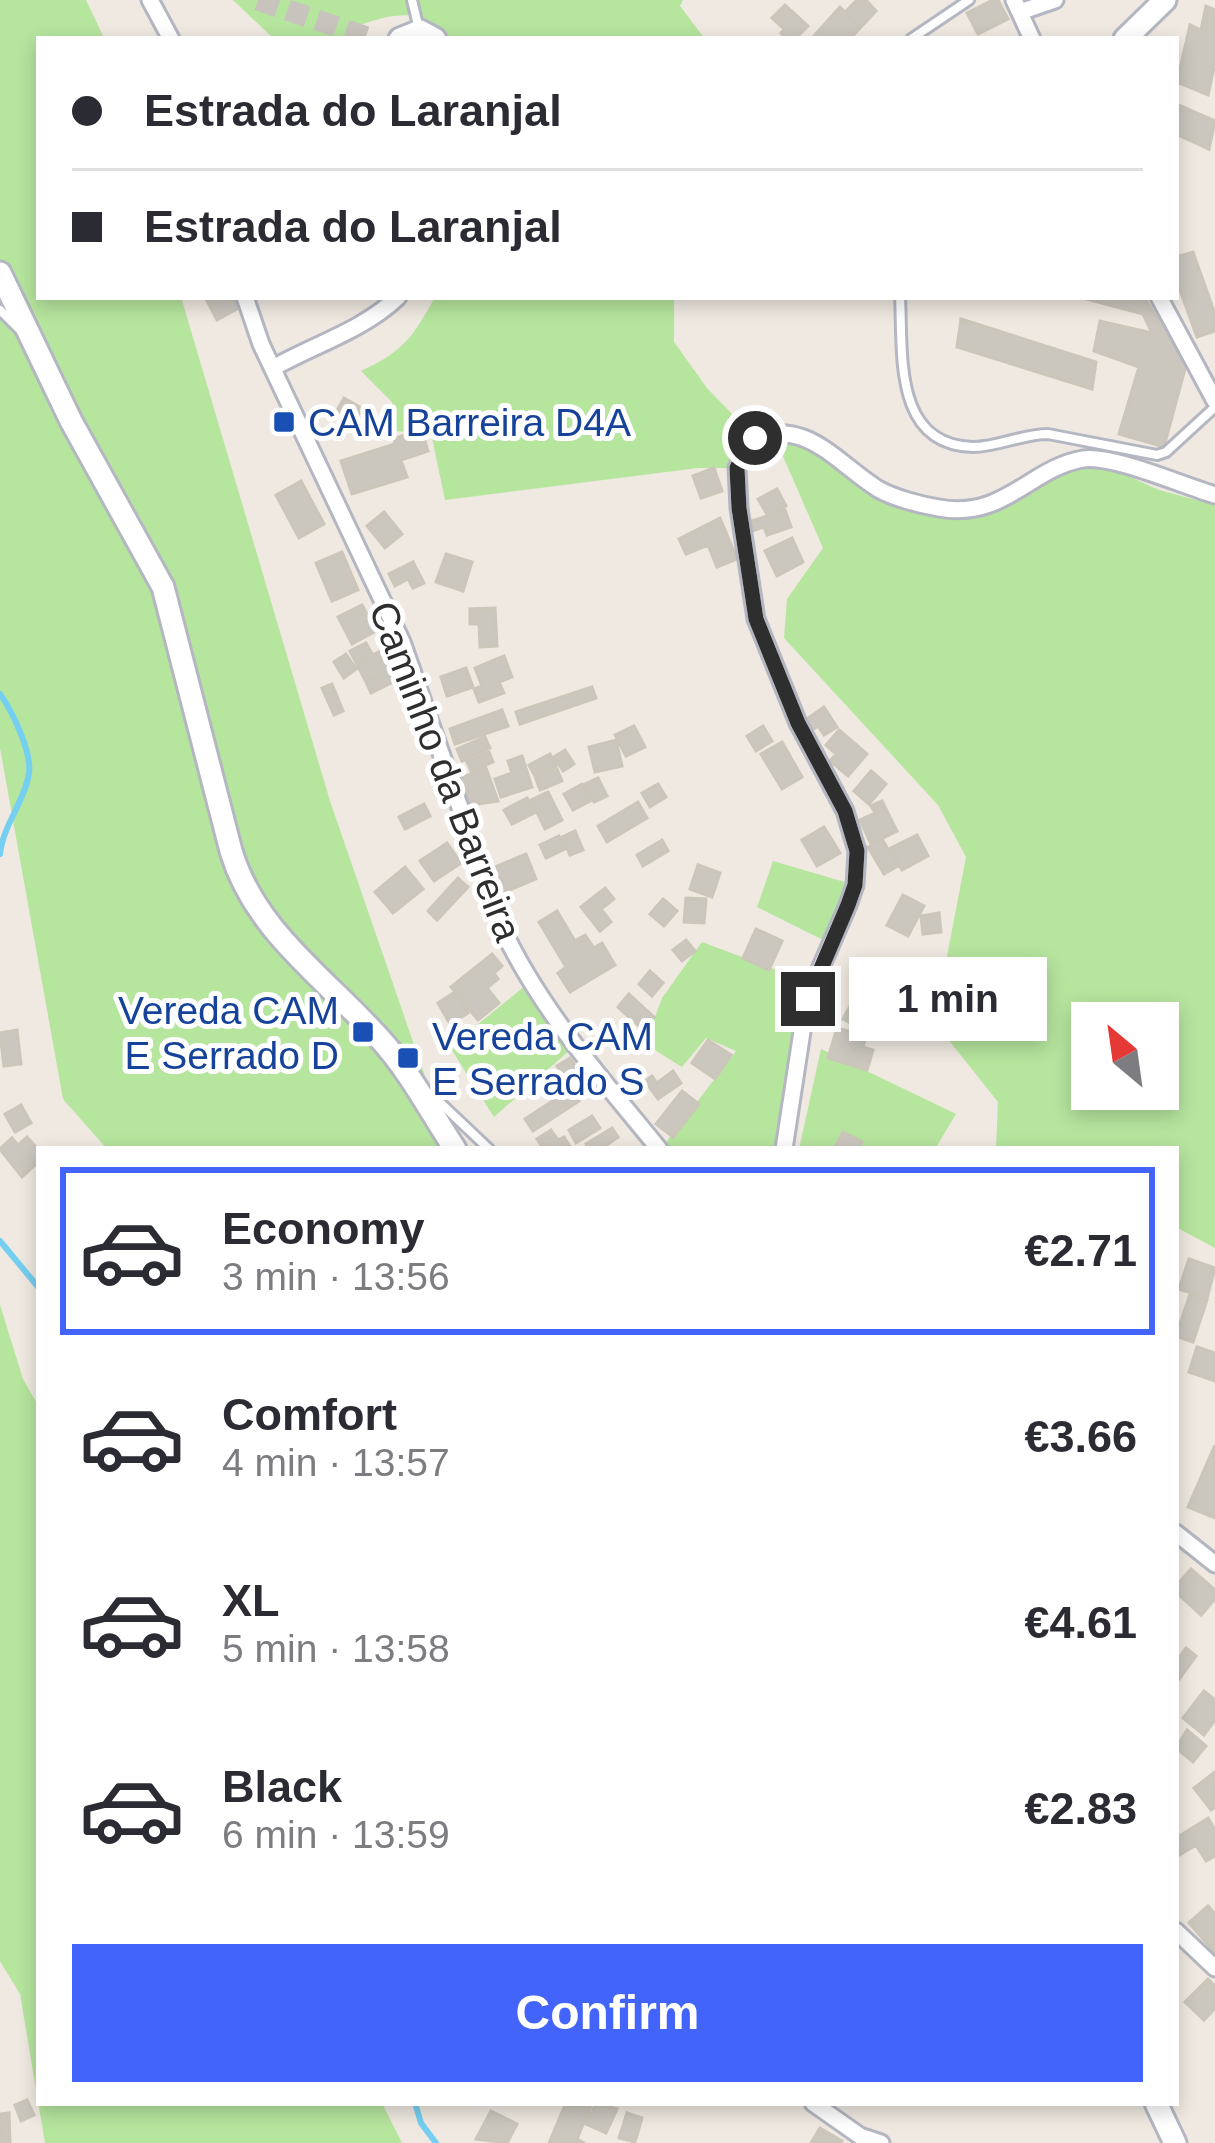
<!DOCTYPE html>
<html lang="en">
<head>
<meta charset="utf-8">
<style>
	:root { --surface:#fff; --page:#f2f2f3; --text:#2b2b33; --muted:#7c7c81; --line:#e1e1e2; --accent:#4264fb }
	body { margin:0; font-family:Arial,sans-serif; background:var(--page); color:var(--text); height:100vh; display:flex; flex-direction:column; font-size:45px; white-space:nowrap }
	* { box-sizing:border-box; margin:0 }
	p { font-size:39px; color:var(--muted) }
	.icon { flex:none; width:66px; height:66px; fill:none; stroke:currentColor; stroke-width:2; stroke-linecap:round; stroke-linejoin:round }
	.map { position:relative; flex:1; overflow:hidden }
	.side { position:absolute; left:36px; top:1146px; width:1143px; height:960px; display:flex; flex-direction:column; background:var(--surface); border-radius:0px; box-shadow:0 6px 18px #0003 }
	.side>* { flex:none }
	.guide { position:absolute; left:36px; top:36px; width:1143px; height:264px; border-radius:0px; box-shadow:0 6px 18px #0003; display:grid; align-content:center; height:264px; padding:0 36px; background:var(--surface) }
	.needle { width:78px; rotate:331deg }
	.tools { position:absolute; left:1071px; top:1002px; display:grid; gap:24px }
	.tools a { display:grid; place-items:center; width:108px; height:108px; border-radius:0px; background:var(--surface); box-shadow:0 6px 18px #0003; font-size:60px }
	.end { position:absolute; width:54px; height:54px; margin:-27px; border:15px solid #2e2e2e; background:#fff; box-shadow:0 0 0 6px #fff }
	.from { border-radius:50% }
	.bubble { position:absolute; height:84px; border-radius:0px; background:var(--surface); box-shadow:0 6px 18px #0003; font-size:39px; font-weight:800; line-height:84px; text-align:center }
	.guide b { display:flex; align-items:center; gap:42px; height:114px; font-size:45px }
	.guide b+b { border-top:3px solid var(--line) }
	.guide i { width:30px; height:30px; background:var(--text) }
	ul { padding:21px 0 0; list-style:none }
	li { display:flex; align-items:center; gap:36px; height:168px; margin:0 24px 18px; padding:0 12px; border:6px solid transparent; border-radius:0px }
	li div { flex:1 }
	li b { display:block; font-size:45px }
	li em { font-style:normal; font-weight:800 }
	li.current { border-color:var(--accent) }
	li>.icon { width:108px; height:108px; stroke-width:1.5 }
	.button { display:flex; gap:24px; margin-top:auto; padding:24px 36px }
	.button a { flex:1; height:138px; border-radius:0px; background:var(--accent); color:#fff; font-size:48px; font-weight:800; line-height:138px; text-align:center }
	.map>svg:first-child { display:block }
	.green { fill:#b6e59e; fill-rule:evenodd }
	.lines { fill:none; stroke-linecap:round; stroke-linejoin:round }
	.stream { stroke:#75cff0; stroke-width:6 }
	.building { fill:#cbc7bf; stroke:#cbc5ba; stroke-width:3 }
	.secondary-tunnel { stroke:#c8c4bd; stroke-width:21; stroke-dasharray:21 10; stroke-linecap:butt }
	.service-casing { stroke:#b4b7c1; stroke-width:14 }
	.minor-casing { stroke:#b4b7c1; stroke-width:21 }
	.secondary-casing { stroke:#b4b7c1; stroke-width:27 }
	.service { stroke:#fff; stroke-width:8 }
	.minor { stroke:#fff; stroke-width:15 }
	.secondary { stroke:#fff; stroke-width:21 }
	.route { stroke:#2e2e2e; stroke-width:15 }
	.transit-dot { fill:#1a4fb4; stroke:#fff; stroke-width:4.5 }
	.labels { text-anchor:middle; stroke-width:10; stroke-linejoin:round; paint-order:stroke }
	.transit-label { font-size:39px; fill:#164399; stroke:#fff; text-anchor:start }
	.street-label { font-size:39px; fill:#2e2e2e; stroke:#fff }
</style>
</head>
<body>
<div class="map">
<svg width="1215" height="2143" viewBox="0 0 1215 2143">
	<rect width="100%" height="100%" fill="#efe9e1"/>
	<path class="green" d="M0 0H86L104 38 39 39V297H181L330 801 450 1149H107L63 1099 0 748Z
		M233 0H683L680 6 705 39H448C425 7 395 13 360 25L354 39H274Z
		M435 297H674V342L707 388 755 438 737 468H698L445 500 431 433 391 431 392 402 361 371C404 351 413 337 435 297Z
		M772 431 812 441 882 492 963 508 1088 458 1159 490 1215 505V1248L1176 1227V1149H996L998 1102 947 1038 944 972 966 857 938 805 784 638 787 599 823 548ZM1092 1023H1158V1089H1092Z
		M773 861 855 885 831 944 757 907Z
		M702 942 814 984 784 1149 743 1146 741 1149H661L736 1051 706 1038 682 1067 645 1044 662 998Z
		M525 986 571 1049 494 1117 450 1047Z
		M821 1049 956 1114 935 1149H799Z
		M0 1305 23 1379 39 1407V2103H382L402 2143H45L20 1994 0 1961Z"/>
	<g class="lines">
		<path class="stream" d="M0 694C12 711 32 752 29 773 25 801 3 825 0 854
			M0 1241 39 1288
			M415 2103 421 2123 436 2143"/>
	</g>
	<path class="building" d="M857 0H866L876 11 860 28 845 12Z
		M993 0H998L1008 19 978 34 967 13Z
		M785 5 808 26 795 39H787L781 33 784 29 772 18Z
		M1206 6 1215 10V63L1208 95 1177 82 1190 25 1201 30Z
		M840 7 860 28 850 39H817L814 36Z
		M1176 104 1215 121 1209 149 1176 134Z
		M1193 252 1215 314V331L1197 337 1176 279V257Z
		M205 297H233L239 308 217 320Z
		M1079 297H1144L1186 365 1164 447 1119 434 1139 367 1094 351 1100 321 1152 333 1143 314Z
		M961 319 1096 362 1092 389 957 347Z
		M344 398 365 410 354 428 334 416Z
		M409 433 412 442 424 438 428 451 401 460 407 477 352 494 341 461 395 444 394 439Z
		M714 468 722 491 701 498 693 476Z
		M301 481 324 524 299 538 276 495Z
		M777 489 786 506 768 516 758 499Z
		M785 510 791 527 767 535 764 527 752 531 749 522Z
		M384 512 402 534 385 548 367 526Z
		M720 518 737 559 717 567 708 545 686 554 679 539Z
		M792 538 803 562 777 576 765 551Z
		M342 552 358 590 332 601 316 563Z
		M446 554 472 562 463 591 436 582Z
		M413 562 424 583 413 588 408 579 395 586 389 574Z
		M362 605 376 631 352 644 338 617Z
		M495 608 497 646 480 647 479 624H470V609Z
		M366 643 372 654 356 663 350 651Z
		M385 649 394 668 366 682 356 663Z
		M346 654 356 669 344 678 334 662Z
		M504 656 512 677 499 682 504 693 479 702 474 689 482 686 475 668Z
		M394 668 399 679 371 693 366 682Z
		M466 668 473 687 447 696 441 677Z
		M332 684 343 711 334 715 322 688Z
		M592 687 596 698 520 724 516 712Z
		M824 707 837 727 824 735 818 726 809 732 803 722Z
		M502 710 508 726 455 744 450 729Z
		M634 726 645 747 626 756 615 735Z
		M763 726 772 741 756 751 747 736Z
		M839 730 867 754 848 776 830 761 836 754 826 745Z
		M485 737 490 748 462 761 457 749Z
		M616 740 622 766 595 772 589 747Z
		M782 742 802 777 782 789 761 754Z
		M565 750 574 764 563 771 554 757Z
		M489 752 493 762 471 771 467 762Z
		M550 754 556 765 535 776 529 765Z
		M522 756 532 787 501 797 495 779 512 773 508 761Z
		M556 767 562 781 540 790 535 776Z
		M486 768 498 801 470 805 460 778Z
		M871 771 886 784 869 804 854 791Z
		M598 778 607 796 594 802 585 784Z
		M582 784 590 801 573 810 564 794Z
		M658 784 666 797 650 807 642 793Z
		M548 792 562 820 545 829 531 800Z
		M527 798 534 813 512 824 504 810Z
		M882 801 897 831 871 844 860 820 875 813 871 806Z
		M638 802 647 818 607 842 598 826Z
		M424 804 430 816 405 829 399 817Z
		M824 827 840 853 817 866 802 840Z
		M575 831 583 850 570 855 562 837Z
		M917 835 928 856 902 870 891 848Z
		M559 836 565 849 546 858 540 845Z
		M882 839 898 866 884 874 868 847Z
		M662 840 668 851 643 866 637 855Z
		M447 843 461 863 434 881 420 861Z
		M526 854 536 879 505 892 495 867Z
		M698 865 720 873 712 897 690 889Z
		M405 867 423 889 393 913 375 892Z
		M458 878 468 887 437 920 428 911Z
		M605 888 614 899 601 909 611 922 600 931 581 907Z
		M903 895 924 906 908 936 887 925Z
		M686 898 706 899 704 923 684 922Z
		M663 899 677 911 664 926 650 914Z
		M557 911 575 941 585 935 594 948 602 943 615 965 570 992 558 973 566 967 539 922Z
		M939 913 941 932 923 934 921 916Z
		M756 929 782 941 769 970 743 958Z
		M686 940 695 951 682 961 673 950Z
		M492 954 502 966 494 973 498 979 487 988 499 1003 478 1020 451 987Z
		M650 971 663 983 652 996 639 984Z
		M880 973 922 984 918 1001 910 998 906 1011 872 1002Z
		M455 992 468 1013 450 1024 438 1003Z
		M629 994 654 1017 642 1029 618 1007Z
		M854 999 883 1014 873 1034 843 1019Z
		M837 1028 866 1036 863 1047 873 1050 867 1070 828 1058Z
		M17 1030 21 1064 4 1066 0 1033Z
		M708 1040 731 1055 715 1079 692 1063Z
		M570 1058 578 1070 565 1079 557 1066Z
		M673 1071 681 1083 658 1099 645 1081 652 1076 657 1083Z
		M553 1072 559 1080 537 1094 532 1085Z
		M571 1089 579 1101 533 1131 525 1119Z
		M682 1091 699 1104 673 1137 656 1124Z
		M21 1105 31 1123 15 1132 5 1114Z
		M592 1116 600 1128 576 1143 569 1130Z
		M612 1128 618 1137 601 1149H589L586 1144Z
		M551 1130 558 1140 564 1137 569 1145 553 1149 550 1144 543 1148 537 1139Z
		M843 1132 862 1142 859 1149H834Z
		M27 1137 39 1150V1161L22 1177 0 1149 12 1138 18 1145Z
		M1189 1259 1215 1268 1207 1298 1179 1289Z
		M1190 1294 1207 1300 1193 1342 1176 1336Z
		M1197 1347 1215 1353V1381L1189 1372Z
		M1215 1445V1518L1188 1507Z
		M1191 1569 1215 1590V1599L1201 1615 1176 1592V1586Z
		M1186 1648 1196 1656 1180 1678 1176 1662Z
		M1204 1691 1215 1700V1720L1204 1735 1183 1718Z
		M1187 1730 1206 1746 1193 1762 1176 1748Z
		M1215 1772V1807L1211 1810 1194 1788Z
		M1208 1818 1215 1830V1856L1206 1861 1196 1845 1176 1857V1838Z
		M1208 1906 1215 1914V1953L1189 1923Z
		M1208 1979 1215 1986V2008L1204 2020 1185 2002Z
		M27 2100 34 2115 21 2121 15 2105Z
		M566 2103H592L577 2139 584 2143H549Z
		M596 2103 617 2109 606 2133 586 2124Z
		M491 2111 517 2124 507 2143 476 2139Z
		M9 2113 10 2143H0V2114Z
		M627 2113 642 2118 635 2142 619 2138Z
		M820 2128 842 2141 841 2143H811Z"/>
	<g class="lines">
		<path class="secondary-tunnel" d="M258 0 373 39"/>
		<g class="service-casing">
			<path id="service" d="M412 0 419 29
				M911 39 969 0
				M900 297C903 354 893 445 973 447 998 447 1022 434 1048 434L1157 455 1166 452 1215 407
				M0 310 19 329
				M432 1095 489 1149"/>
		</g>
		<g class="minor-casing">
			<path id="minor" d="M150 0 171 39
				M1014 0 1032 39
				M1020 12 1055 0
				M245 297 261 344 402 642 503 930C541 1011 603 1080 659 1149
				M1159 297 1215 401
				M273 368C315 344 362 331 398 297
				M784 1149 807 999 848 905 855 885 857 851 845 811 798 723 756 619 739 508 737 468 750 440C806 417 834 461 878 489 894 498 920 505 939 508 1004 520 1030 468 1083 459 1111 454 1184 486 1215 495
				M1176 1533 1215 1564
				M1176 1931 1215 1968
				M813 2103 860 2136 881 2143"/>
		</g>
		<g class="secondary-casing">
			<path id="secondary" d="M400 39 420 31 435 39
				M1125 39 1165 0
				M0 273 71 421 163 587 231 851C255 932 327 979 381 1040 410 1072 431 1113 455 1149
				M1156 2103 1175 2143"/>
		</g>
		<use href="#service" class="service"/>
		<use href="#minor" class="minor"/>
		<use href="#secondary" class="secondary"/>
	</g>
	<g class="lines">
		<path class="route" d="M755 438 750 440 737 468 739 508 756 619 798 723 845 811 857 851 855 885 848 905 808 999"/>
	</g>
	<g class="transit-dot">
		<rect x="272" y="410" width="24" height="24" rx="6"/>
		<rect x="351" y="1020" width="24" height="24" rx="6"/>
		<rect x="396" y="1046" width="24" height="24" rx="6"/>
	</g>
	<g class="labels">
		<g class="transit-label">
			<text x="308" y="436">CAM Barreira D4A</text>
			<text x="339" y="1024" text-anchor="end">Vereda CAM<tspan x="339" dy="45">E Serrado D</tspan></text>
			<text x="432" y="1050">Vereda CAM<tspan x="432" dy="45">E Serrado S</tspan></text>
		</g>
		<g class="street-label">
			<text transform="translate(446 771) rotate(69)" y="14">Caminho da Barreira</text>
		</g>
	</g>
</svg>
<div class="tools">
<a><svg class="needle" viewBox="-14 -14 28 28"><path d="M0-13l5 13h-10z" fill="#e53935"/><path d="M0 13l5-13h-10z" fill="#7c7c81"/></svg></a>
</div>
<i class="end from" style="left:755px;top:438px"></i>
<i class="end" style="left:808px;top:999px"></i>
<div class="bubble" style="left:849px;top:957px;width:198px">1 min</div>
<div class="guide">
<b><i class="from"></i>Estrada do Laranjal</b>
<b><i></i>Estrada do Laranjal</b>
</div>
<section class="side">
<ul>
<li class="current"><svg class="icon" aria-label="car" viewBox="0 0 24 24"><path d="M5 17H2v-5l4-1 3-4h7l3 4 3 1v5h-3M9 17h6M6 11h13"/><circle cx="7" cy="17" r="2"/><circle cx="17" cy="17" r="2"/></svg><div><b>Economy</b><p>3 min · 13:56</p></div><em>€2.71</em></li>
<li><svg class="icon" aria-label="car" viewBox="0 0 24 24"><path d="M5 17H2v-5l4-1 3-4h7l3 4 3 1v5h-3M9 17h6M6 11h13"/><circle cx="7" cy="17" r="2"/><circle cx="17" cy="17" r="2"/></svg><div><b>Comfort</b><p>4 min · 13:57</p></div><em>€3.66</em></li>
<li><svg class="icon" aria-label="car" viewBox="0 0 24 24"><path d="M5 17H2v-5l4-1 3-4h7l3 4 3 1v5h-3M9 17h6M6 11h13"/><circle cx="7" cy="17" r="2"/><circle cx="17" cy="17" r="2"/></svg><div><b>XL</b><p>5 min · 13:58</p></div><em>€4.61</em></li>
<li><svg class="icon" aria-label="car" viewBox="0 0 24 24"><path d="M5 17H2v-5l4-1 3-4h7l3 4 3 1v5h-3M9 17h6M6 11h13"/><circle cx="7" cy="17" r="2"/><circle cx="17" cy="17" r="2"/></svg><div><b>Black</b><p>6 min · 13:59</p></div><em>€2.83</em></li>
</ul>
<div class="button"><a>Confirm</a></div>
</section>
</div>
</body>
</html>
